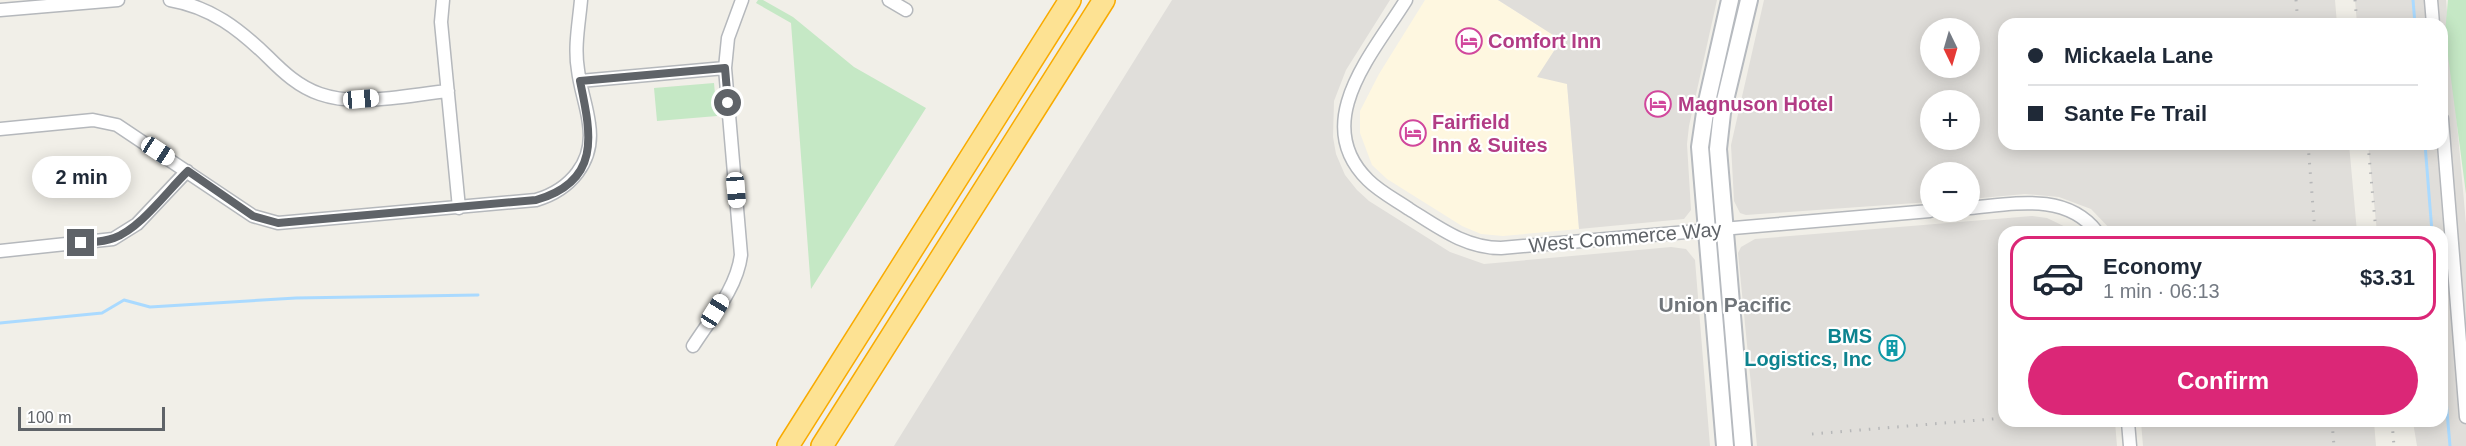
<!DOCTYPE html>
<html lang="en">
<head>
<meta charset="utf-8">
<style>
	:root { --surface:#fff; --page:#f6f6f7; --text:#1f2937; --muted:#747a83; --line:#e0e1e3; --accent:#db2777 }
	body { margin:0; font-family:Helvetica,sans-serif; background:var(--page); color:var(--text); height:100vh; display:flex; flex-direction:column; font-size:22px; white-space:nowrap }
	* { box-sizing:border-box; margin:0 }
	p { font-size:20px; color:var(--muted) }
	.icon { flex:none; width:33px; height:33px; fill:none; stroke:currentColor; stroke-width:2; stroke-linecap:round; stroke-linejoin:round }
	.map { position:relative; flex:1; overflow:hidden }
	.details { position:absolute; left:1998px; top:226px; width:450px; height:201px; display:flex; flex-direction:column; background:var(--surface); border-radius:18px; box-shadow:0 3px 15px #0003 }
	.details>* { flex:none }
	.banner { position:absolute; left:1998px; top:18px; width:450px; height:132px; border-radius:18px; box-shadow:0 3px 15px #0003; display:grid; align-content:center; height:132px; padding:0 30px; background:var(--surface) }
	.needle { width:39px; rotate:175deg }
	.buttons { position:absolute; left:1920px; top:18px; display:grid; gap:12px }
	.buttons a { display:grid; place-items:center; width:60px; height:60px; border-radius:50%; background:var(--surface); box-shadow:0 3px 15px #0003; font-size:30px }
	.scale { position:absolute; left:18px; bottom:15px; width:147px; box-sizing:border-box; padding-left:6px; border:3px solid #5f6368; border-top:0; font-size:16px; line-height:21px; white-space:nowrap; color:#5f6368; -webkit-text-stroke:4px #fff; paint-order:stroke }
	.end { position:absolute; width:27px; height:27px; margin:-14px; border:8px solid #5f6368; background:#fff; box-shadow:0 0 0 3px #fff }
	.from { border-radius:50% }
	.bubble { position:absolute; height:42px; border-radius:21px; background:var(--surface); box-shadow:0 3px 15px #0003; font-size:20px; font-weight:800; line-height:42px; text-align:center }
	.car { position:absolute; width:18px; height:36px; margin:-18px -9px; border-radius:8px; box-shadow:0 0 4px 2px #0007; background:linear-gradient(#fff 24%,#345 0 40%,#fff 0 76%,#345 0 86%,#fff 0) }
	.banner b { display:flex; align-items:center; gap:21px; height:57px; font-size:22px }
	.banner b+b { border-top:2px solid var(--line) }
	.banner i { width:15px; height:15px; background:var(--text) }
	ul { padding:10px 0 0; list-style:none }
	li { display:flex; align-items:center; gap:18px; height:84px; margin:0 12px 9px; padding:0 18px; border:3px solid transparent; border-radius:18px }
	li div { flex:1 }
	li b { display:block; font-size:22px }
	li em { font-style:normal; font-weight:800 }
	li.active { border-color:var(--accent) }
	li>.icon { width:54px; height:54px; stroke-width:1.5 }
	.action { display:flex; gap:12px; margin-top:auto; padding:12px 30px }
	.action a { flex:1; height:69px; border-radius:36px; background:var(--accent); color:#fff; font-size:24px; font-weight:800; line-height:69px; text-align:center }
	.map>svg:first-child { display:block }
	.commercial { fill:#fef7e0 }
	.industrial { fill:#e0deda; fill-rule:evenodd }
	.green { fill:#c5e8c5 }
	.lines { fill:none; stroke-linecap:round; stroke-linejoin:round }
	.stream { stroke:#aadaff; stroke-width:3 }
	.street-casing { stroke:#b5b8bc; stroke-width:15 }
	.secondary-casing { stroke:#b6babf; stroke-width:20 }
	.highway-casing { stroke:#f9ab00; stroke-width:24 }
	.street { stroke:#fff; stroke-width:12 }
	.secondary { stroke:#fff; stroke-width:16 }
	.highway { stroke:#fde293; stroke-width:21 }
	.rail { stroke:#b6b7b8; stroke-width:3; stroke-dasharray:1.5 8; stroke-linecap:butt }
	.route { stroke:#5f6368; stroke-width:8 }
	.labels { text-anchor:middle; stroke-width:4.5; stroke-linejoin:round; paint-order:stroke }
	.hotel-label { font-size:20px; font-weight:bold; fill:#b23c85; stroke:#fff; text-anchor:start }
	.street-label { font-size:20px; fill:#5f6368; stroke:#fff }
	.culture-label { font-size:20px; font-weight:bold; fill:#0d838f; stroke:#fff; text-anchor:end }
	.neighbourhood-label { font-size:21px; font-weight:bold; fill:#70757a; stroke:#fff }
</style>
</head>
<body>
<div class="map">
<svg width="2466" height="446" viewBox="0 0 2466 446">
	<rect width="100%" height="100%" fill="#f1efe8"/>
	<path class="commercial" d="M1425 0H1498L1561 40 1538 77 1567 83 1579 229 1503 236 1481 234 1462 226 1387 179 1372 165 1360 133V111L1379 74Z"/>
	<path class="industrial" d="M1172 0H1390L1346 70 1334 101 1333 137 1336 154 1345 175 1357 190 1369 201 1450 252 1484 264 1671 247 1686 249 1695 260 1710 446H894Z
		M1498 0H1717L1689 126 1687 144 1691 210 1684 219 1579 229 1567 84 1537 77 1561 40Z
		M1764 0H2335L2337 24H2004V144H2349L2357 232H2113L2091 209 2059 197 2025 194 1970 199V172H1930V202L1746 215 1740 213 1734 201 1731 145ZM1970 28V68H1930V28ZM1930 100H1970V140H1930Z
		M2355 0H2446L2466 224V446H2417L2413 422H2442V232H2377L2368 144H2442V24H2357Z
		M2032 216 2047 218 2076 232H2004V422H2115L2117 446H1757L1738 253 1741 247 1755 239Z
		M2141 422H2374L2376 446H2143Z"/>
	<path class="green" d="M758 0H763L793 17 854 67 926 108 811 289 791 23 756 3Z
		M2448 0H2466V194L2445 33Z
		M714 83 717 116 657 121 654 88Z"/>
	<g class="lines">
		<path class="stream" d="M2413 0 2415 24
			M2425 144 2432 232
			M0 323 102 313 124 300 150 307 296 298 478 295
			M2442 353 2450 446"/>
		<g class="street-casing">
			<path id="street" d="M170 0C211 7 239 29 268 57 283 72 299 87 320 94 357 107 408 95 448 91
				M443 0 441 22 459 208
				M889 0 906 10
				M1406 0C1374 52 1309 122 1368 180 1380 192 1396 200 1409 209 1438 227 1465 248 1501 248L1930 211
				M2431 0 2433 24
				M0 10 118 0
				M580 81 725 68
				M2442 119 2466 417
				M0 129 93 120 117 125 253 216 278 223 536 200C570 190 595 162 589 124 587 106 580 88 578 70 574 47 579 23 581 0
				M1970 208C2013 204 2066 192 2097 232
				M0 251 113 239 137 224 187 171
				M693 346C711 318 737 288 741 255L725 68 728 38 742 0
				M2128 422 2130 446"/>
		</g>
		<g class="secondary-casing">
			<path id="secondary" d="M1725 446 1700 147 1706 106 1730 0
				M1743 446 1718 149 1722 113 1749 0"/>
		</g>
		<g class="highway-casing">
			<path id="highway" d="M788 446 1070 0
				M822 446 1104 0"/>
		</g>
		<use href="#street" class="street"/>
		<use href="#secondary" class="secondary"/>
		<use href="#highway" class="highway"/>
		<path class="rail" d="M2296 0 2298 24
			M2355 0 2357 24
			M2308 144 2315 232
			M2368 144 2376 232
			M2332 422 2334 446
			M2392 422 2394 446
			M1812 434 2004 418"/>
	</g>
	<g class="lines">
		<path class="route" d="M81 243C92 242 104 242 114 238 141 228 167 191 188 171L253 216 278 223 536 200C602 181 591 134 580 81L725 68 728 103"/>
	</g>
	<defs>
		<g id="hotel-ring" transform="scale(1.35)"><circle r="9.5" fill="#fff" stroke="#d1479c" stroke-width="1.5"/><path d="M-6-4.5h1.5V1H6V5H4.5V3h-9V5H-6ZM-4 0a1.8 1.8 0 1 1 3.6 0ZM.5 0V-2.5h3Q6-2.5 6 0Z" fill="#d1479c"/></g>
		<g id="building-ring" transform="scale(1.35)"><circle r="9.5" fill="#fff" stroke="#0f9aa8" stroke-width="1.5"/><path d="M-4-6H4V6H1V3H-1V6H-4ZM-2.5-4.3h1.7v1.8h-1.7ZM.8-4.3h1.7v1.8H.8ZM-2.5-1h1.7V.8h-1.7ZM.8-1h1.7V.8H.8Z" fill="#0f9aa8"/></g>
	</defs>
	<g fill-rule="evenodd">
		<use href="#hotel-ring" x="1469" y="41"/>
		<use href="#hotel-ring" x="1658" y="104"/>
		<use href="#hotel-ring" x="1413" y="133"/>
		<use href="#building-ring" x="1892" y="348"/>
	</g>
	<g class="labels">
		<g class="hotel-label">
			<text x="1488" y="48">Comfort Inn</text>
			<text x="1678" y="111">Magnuson Hotel</text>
			<text x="1432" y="129">Fairfield<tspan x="1432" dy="23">Inn &amp; Suites</tspan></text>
		</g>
		<g class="street-label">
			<text transform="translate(1625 237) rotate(-5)" y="7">West Commerce Way</text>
		</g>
		<g class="culture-label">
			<text x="1872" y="343">BMS<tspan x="1872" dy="23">Logistics, Inc</tspan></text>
		</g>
		<g class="neighbourhood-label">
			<text x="1725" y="312">Union Pacific</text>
		</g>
	</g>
</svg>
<div class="buttons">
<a><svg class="needle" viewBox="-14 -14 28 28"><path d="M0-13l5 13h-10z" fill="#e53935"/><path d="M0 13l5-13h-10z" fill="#747a83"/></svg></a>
<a>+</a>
<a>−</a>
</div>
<div class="scale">100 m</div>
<i class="end from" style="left:728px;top:103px"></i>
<i class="end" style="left:81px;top:243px"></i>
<div class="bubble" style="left:32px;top:156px;width:99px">2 min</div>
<i class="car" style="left:361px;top:99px;rotate:85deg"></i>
<i class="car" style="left:158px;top:151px;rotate:123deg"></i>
<i class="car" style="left:736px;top:190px;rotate:175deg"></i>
<i class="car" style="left:715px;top:311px;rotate:32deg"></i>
<div class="banner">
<b><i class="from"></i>Mickaela Lane</b>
<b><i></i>Sante Fe Trail</b>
</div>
<section class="details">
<ul>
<li class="active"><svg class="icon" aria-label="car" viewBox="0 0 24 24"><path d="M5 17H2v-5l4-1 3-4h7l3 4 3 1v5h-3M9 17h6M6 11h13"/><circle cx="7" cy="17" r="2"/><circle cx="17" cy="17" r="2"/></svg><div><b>Economy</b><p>1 min · 06:13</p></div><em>$3.31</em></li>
</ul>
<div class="action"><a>Confirm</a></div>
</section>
</div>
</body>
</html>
